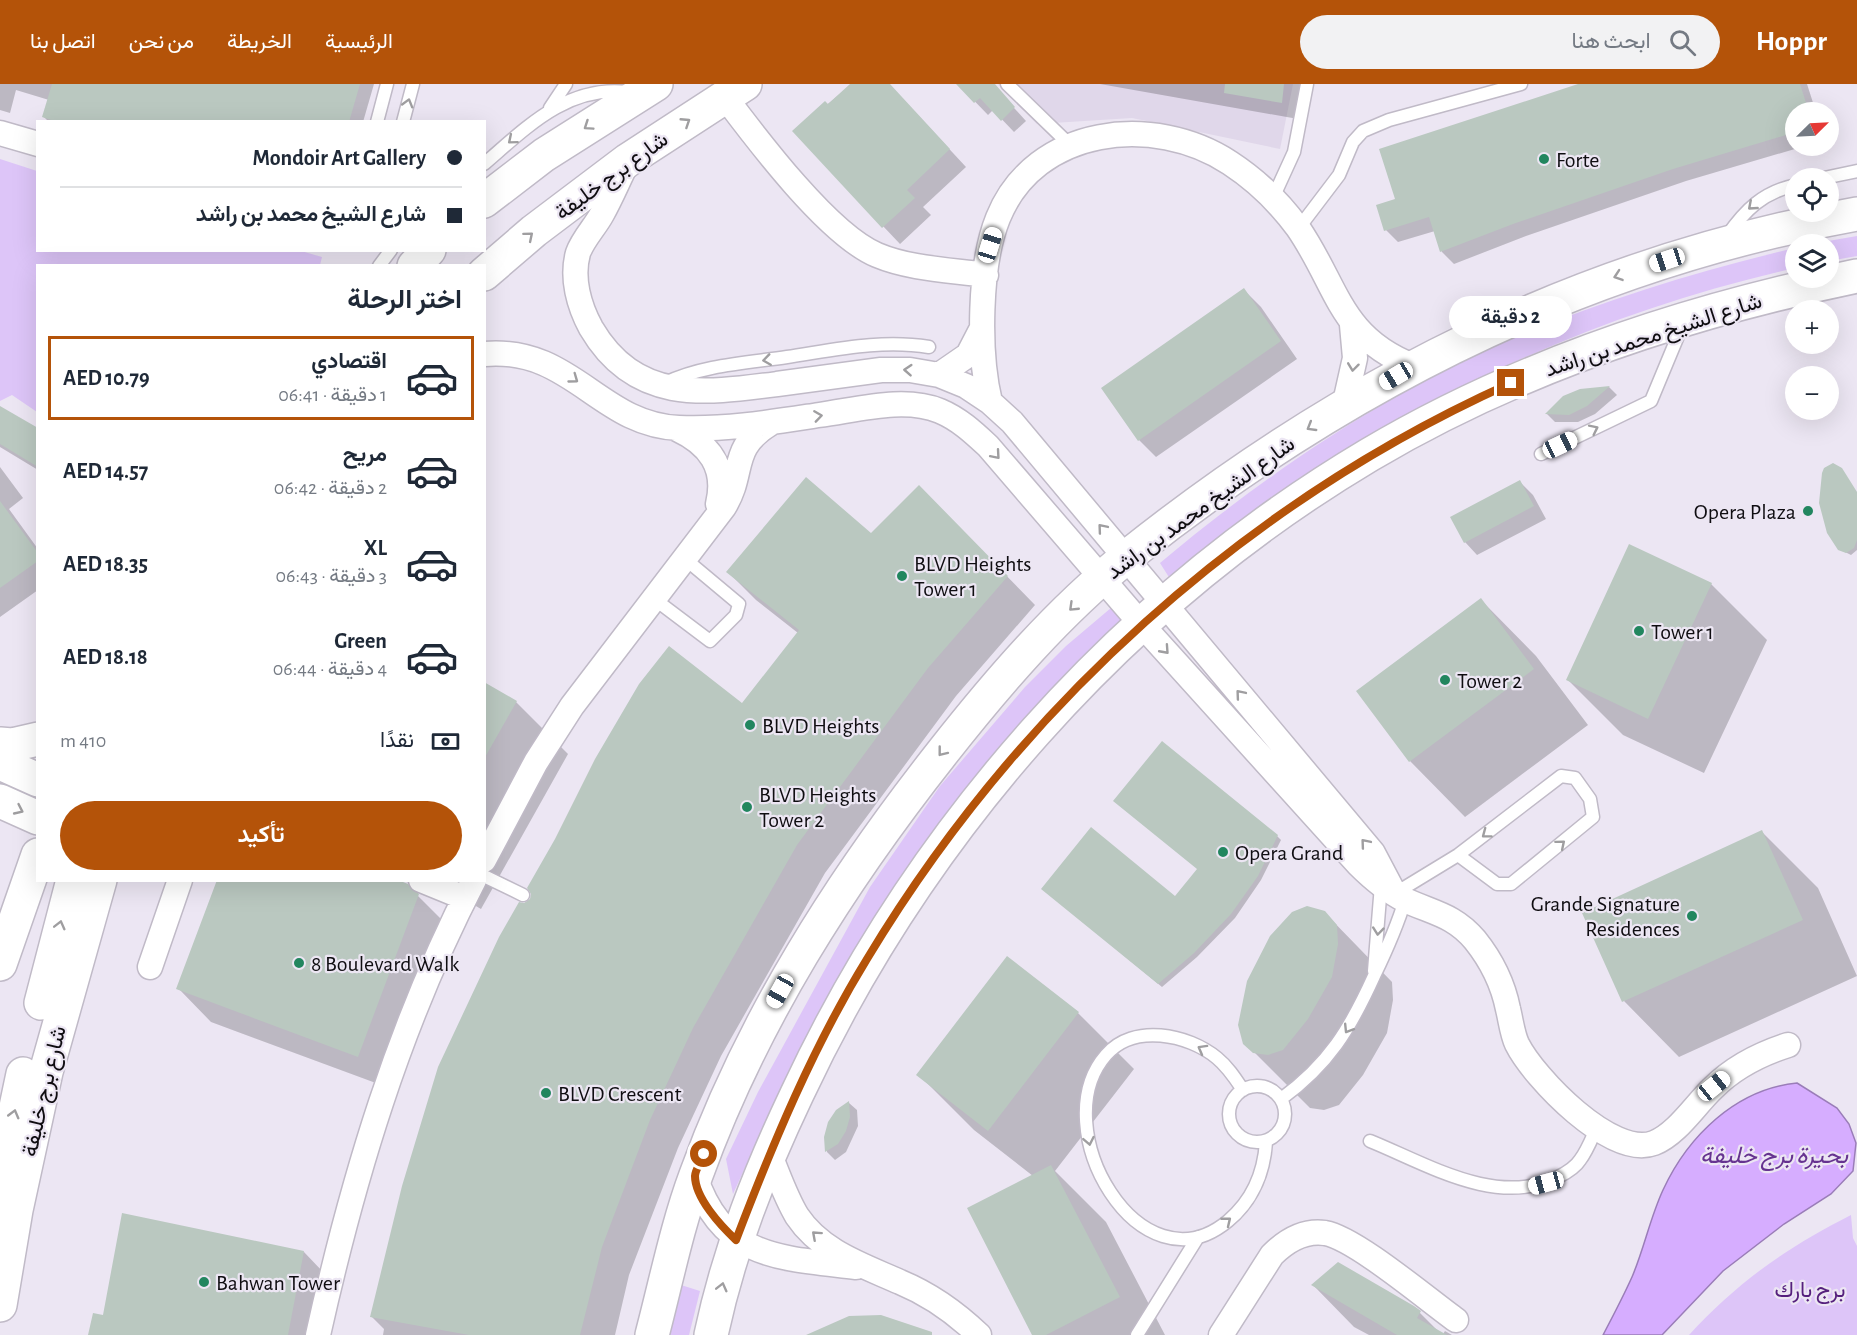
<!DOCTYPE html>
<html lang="ar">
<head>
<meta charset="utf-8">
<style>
	:root { --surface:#fff; --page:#f2f2f3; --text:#1f2937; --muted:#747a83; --line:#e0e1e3; --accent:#b45309 }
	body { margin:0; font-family:"Alegreya Sans",Vazirmatn,sans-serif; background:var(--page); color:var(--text); direction:rtl; height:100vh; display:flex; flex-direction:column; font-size:22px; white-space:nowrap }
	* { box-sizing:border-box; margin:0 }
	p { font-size:20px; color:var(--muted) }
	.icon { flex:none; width:33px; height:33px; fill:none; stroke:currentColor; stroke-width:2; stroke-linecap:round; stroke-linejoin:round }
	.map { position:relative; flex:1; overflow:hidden; direction:ltr }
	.drawer { position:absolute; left:36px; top:180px; width:450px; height:618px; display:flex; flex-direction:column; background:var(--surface); border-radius:0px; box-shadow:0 6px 24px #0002; direction:rtl }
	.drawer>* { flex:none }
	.banner { position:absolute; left:36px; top:36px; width:450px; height:132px; border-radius:0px; box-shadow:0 6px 24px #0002; direction:rtl; display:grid; align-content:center; height:132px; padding:0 24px; background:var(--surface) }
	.needle { width:39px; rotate:66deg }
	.fabs { position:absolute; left:1785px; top:18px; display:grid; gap:12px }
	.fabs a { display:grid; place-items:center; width:54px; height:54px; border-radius:50%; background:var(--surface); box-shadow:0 6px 24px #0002; font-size:30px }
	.end { position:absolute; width:27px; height:27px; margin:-14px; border:8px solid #b45309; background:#fff; box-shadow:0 0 0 3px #fff }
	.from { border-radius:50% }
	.bubble { position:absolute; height:42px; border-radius:21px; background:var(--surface); box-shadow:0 6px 24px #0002; font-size:20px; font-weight:600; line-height:42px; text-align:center; direction:rtl }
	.car { position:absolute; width:18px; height:36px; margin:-18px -9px; border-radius:8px; box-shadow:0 0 4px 2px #0007; background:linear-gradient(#fff 24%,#345 0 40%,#fff 0 76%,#345 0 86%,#fff 0) }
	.banner b { display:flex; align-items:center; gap:21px; height:57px; font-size:22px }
	.banner b+b { border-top:2px solid var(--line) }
	.banner i { width:15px; height:15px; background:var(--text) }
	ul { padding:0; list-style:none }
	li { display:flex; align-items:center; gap:18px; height:84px; margin:0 12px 9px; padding:0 12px; border:3px solid transparent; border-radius:0px }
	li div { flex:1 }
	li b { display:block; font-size:22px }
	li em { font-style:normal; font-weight:600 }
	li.active { border-color:var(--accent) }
	li>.icon { width:54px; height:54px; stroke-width:1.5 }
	h2 { padding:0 24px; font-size:27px; line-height:72px }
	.pay { display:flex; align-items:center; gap:15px; height:66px; padding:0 24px; font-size:22px }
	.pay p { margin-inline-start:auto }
	.cta { display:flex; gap:12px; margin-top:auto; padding:12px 24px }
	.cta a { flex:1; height:69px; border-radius:36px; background:var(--accent); color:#fff; font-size:24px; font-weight:600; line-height:69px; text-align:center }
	header { display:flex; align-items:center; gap:36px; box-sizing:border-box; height:84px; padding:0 30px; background:var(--accent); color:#fff }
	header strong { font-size:28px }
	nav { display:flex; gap:33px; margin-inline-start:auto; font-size:21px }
	.search { width:420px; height:54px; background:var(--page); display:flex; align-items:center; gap:15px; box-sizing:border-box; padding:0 21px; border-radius:33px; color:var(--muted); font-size:22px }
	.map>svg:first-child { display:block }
	.built { fill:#e0d7ea }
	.green { fill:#ddc5f8 }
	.water { fill:#d6adff; stroke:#9a7db8; stroke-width:1.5 }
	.shadow { fill:#0003 }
	.building { fill:#bac8c0 }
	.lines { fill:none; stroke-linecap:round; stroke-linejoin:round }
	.lane-casing { stroke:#c0bac7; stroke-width:15 }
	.street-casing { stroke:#c0bac7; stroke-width:27 }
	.secondary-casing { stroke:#c0bac7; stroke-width:36 }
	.primary-casing { stroke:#c0bac7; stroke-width:36 }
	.lane { stroke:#fff; stroke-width:12 }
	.street { stroke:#fff; stroke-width:24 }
	.secondary { stroke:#fff; stroke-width:33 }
	.primary { stroke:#fff; stroke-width:33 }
	.oneway { stroke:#9f9ea0 }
	.route { stroke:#b45309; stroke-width:8 }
	.poi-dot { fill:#22865f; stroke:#ece6f3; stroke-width:2 }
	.labels { text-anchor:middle; stroke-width:4.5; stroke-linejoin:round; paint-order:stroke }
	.poi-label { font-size:22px; fill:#0f0d11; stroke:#ece6f3; text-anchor:start }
	.street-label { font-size:22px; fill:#0f0d11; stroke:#ece6f3 }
	.park-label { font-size:22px; fill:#55207d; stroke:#ece6f3 }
	.water-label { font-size:24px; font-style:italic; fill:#663390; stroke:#ece6f3 }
</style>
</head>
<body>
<header>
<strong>Hoppr</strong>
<div class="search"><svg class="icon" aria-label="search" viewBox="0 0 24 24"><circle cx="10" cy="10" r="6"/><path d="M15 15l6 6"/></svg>ابحث هنا</div>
<nav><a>الرئيسية</a><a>الخريطة</a><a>من نحن</a><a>اتصل بنا</a></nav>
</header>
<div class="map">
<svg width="1857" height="1251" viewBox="0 0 1857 1251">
	<rect width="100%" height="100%" fill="#ece6f3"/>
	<path class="built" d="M998 0H1293L1280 65 1132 34 1037 40Z"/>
	<path class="green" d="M0 75 37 87 38 166 301 167 322 173 320 181 38 182 37 328 12 311 0 317Z
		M1857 152V172L1829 177 1828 160H1811Z
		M1795 164V184C1643 218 1496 278 1361 357 1319 382 1275 409 1237 441 1215 459 1194 479 1172 498L1160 479C1235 416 1315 358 1401 310 1523 241 1660 196 1795 164Z
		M1118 518 1131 535 1045 616 956 716 922 766 776 1016 733 1110 726 1075 758 1008 870 803 940 702 1025 603 1066 562Z
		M1851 1131 1853 1154 1857 1162V1251H1689C1739 1197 1786 1164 1851 1131Z
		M681 1201 700 1207 689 1251H670Z"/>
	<path class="water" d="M1797 999 1837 1024 1849 1040 1856 1059 1853 1087 1831 1110 1784 1140 1723 1187 1662 1251H1603C1613 1232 1623 1213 1632 1193 1644 1165 1650 1134 1663 1106 1688 1052 1736 1005 1797 999Z"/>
	<path class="shadow" d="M0 0H374L363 38H49L44 33 49 16 16 6 10 29 0 26Z
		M852 0H889L966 83 923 123 931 131 900 160 794 48Z
		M958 0H992L1026 37 1014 48 993 26 988 31Z
		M1100 0H1303L1298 35Z
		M1582 0H1807L1816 28H1796V62H1805L1686 97 1526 152 1454 180 1442 168 1435 147 1398 158 1386 146Z
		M1244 206 1261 223 1297 275 1156 373 1139 356 1103 304Z
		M1609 303 1617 311 1595 330 1578 338H1555L1547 330 1563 313 1580 307Z
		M0 323 38 346V386L0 363Z
		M0 383 23 414 9 425 38 465V506L0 533Z
		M1841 385 1857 409V466L1851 471 1839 465Z
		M1520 398 1533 411 1546 435 1477 471 1465 458Z
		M947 431 1035 521 956 612 825 789 721 972 678 1064 629 1191 615 1251H383L384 1245 372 1233 524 821 742 621 798 549 756 516 728 488Z
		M1711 500 1767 556 1704 689 1623 651 1568 596Z
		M1481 516 1536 572 1588 641 1465 733 1410 677Z
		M484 600 516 618 568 670 481 825 431 796H484Z
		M1762 748 1818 804 1857 892 1679 973 1624 917Z
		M1277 752 1281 756 1261 796 1235 834 1197 873 1162 903 1047 808 1176 814Z
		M418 812 451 845 392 1005 211 938 178 904Z
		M1324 828 1392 898 1393 916 1387 949 1363 991 1339 1021 1324 1026 1310 1024 1245 959Z
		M1008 874 1078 929 1134 985 1055 1087 1106 1138 1165 1251H1034L1033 1092 974 1046 918 990Z
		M849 1019 857 1026 858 1042 846 1068 835 1076 827 1068 825 1053Z
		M304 1168 324 1189 312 1251H90Z
		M1313 1201 1420 1229 1440 1249 1443 1250 1445 1247 1452 1251H1369L1354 1243Z"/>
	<path class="building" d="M52 0H360L349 38H57L42 33Z
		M850 0H890L950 65 907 106 915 114 882 144 792 47 825 17 828 20Z
		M956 0H995L1015 23 1001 37 980 14 974 19Z
		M1225 0H1284L1282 19 1224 9Z
		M1578 0H1800L1809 28H1796V48L1673 85 1513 140 1440 168 1429 133 1384 147 1376 121 1395 115 1379 65Z
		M1244 204 1281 257 1138 357 1101 304Z
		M1610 302 1587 322 1569 331 1545 330 1563 312 1580 305Z
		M0 322 38 344V383L0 360Z
		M1833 379 1842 384 1857 408V456L1854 464 1846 469 1838 466 1827 449 1819 419 1822 389 1824 384Z
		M806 393 871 449 919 401 1008 492 928 584 797 761 693 944 650 1036 602 1163 580 1251H469L370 1233 402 1102 438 983 499 853 519 818 524 819 530 815 531 810 527 804 555 755 595 675 639 600 669 562 742 619 799 546 726 488Z
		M1520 396 1534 422 1464 459 1450 433Z
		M0 417 38 469V477L0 504Z
		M1629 460 1712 499 1648 635 1566 596Z
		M1481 514 1534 585 1409 678 1356 607Z
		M484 598 517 617 484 675Z
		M1162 657 1278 751 1258 792 1231 830 1194 869 1158 900 1041 805 1091 743 1175 812 1197 785 1113 717Z
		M1762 746 1803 836 1622 918 1582 829Z
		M217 796H398L408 800 419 810 358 973 176 905Z
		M1307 822 1325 827 1337 841 1338 860 1332 893 1308 935 1283 966 1268 971 1253 969 1243 960 1238 941 1247 897 1270 852 1292 828Z
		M1007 872 1079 928 988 1047 916 991Z
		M849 1017 850 1033 846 1047 838 1060 825 1068 824 1053 828 1038 836 1026Z
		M1051 1081 1120 1213 1046 1251H1032L967 1124Z
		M122 1129 304 1167 288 1251H88L93 1229 103 1231Z
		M1338 1178 1414 1222 1421 1227 1417 1234 1447 1251H1397L1311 1201Z
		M881 1231 932 1248V1251H806L849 1232Z"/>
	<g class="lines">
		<g class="lane-casing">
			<path id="lane" d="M1007 0 1070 61
				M550 24 566 0
				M377 38 387 0
				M403 38 413 0
				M484 80C526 44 567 1 627 8
				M1824 94 1857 87
				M1273 114 1294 68 1307 0
				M1298 145 1339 91 1353 58 1363 47 1389 36 1521 0
				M1727 152C1745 126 1763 108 1796 101
				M379 182 391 166
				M665 299C703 281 746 279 787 273 834 266 881 255 929 263
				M1541 370 1651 317 1683 240
				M653 514 710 557 736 531 739 520 684 474
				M484 792 523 811
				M1394 810 1458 771 1561 692 1575 694 1590 715 1593 733 1511 800H1497L1458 771
				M1374 887 1381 801
				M1229 1030a28 28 0 1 1 56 0a28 28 0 1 1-56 0Z
				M1243 1006C1235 994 1228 983 1217 974 1188 950 1133 939 1106 971 1043 1043 1140 1210 1228 1137 1253 1116 1264 1089 1266 1058
				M1281 1015C1329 980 1350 945 1374 892 1386 867 1397 843 1405 816
				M1370 1057C1427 1080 1497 1124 1558 1093 1566 1089 1575 1084 1580 1076 1587 1067 1592 1054 1597 1043
				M1137 1251 1198 1153"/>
		</g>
		<g class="street-casing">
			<path id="street" d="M725 13C758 57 829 151 877 171 910 185 951 186 986 191
				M0 49 38 60
				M626 81C618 97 611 114 602 130 595 143 583 155 578 169 571 194 579 222 591 244 635 319 702 310 777 300 812 295 846 291 881 286H910L939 291 966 302 990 318 1012 338 1373 769 1392 805
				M484 270C572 262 599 341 679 344 726 346 773 338 819 331 857 326 904 312 940 327 959 335 973 348 988 362L1142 541 1358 780C1372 794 1387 807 1405 816 1433 829 1454 831 1475 856 1491 876 1503 900 1508 925 1511 937 1512 949 1517 960 1534 994 1612 1075 1654 1059 1677 1050 1695 1021 1713 1004 1734 983 1760 970 1788 961
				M939 291 968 271 982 244
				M990 318C978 269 979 181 998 134 1035 42 1154 29 1230 79 1256 96 1279 118 1298 144 1338 202 1339 253 1413 282
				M1344 323 1355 274 1352 241
				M677 345C709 360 727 383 718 420
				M484 776 536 678 572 622 724 423C746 387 728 365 771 339
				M421 796 465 814
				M150 883 180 796
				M769 1069C778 1090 785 1112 797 1132 821 1168 862 1181 900 1198 929 1210 956 1229 979 1251
				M695 1092C722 1175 781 1174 856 1183
				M318 1251C353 1094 399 940 474 796
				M1221 1251 1272 1171C1286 1157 1304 1146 1325 1149 1355 1154 1428 1216 1456 1236"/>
		</g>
		<g class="secondary-casing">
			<path id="secondary" d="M484 117 544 71 656 0
				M414 182 429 166
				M484 190 534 147 628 76 745 0
				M0 660 12 661 38 655
				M0 679 38 696
				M0 717 38 734
				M0 880 38 771
				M41 919 73 796
				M13 1119 1 1094 23 990
				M0 1221 16 1126 46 988 100 796"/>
		</g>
		<g class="primary-casing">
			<path id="primary" d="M652 1251C666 1198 677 1142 696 1091 752 936 841 797 942 669 997 599 1058 528 1128 472 1343 300 1585 178 1857 130
				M711 1251C729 1166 760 1088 797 1010 920 747 1119 520 1369 371 1519 282 1687 227 1857 192"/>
		</g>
		<use href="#lane" class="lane"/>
		<use href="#street" class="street"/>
		<use href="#secondary" class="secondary"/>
		<use href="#primary" class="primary"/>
	</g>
	<defs><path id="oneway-chevron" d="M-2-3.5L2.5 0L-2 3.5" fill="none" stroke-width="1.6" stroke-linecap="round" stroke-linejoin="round" transform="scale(1.5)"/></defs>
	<g class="oneway">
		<use href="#oneway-chevron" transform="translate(408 19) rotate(-74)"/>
		<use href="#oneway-chevron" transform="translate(686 38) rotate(-33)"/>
		<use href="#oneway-chevron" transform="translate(588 42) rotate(146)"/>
		<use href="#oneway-chevron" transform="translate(512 56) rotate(140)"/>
		<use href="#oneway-chevron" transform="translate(1752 122) rotate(139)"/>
		<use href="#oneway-chevron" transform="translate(529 152) rotate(-40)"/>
		<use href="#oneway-chevron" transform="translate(1618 192) rotate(161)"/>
		<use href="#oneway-chevron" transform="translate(767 276) rotate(172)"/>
		<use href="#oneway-chevron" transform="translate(1353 283) rotate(97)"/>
		<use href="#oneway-chevron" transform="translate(908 286) rotate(-176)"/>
		<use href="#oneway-chevron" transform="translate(574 295) rotate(36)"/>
		<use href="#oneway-chevron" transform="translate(818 332) rotate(-8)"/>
		<use href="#oneway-chevron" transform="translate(1311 343) rotate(149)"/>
		<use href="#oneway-chevron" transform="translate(1594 345) rotate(-26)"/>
		<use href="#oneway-chevron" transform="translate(996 371) rotate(49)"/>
		<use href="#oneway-chevron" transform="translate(1102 444) rotate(-130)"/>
		<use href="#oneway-chevron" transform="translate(1073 523) rotate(136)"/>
		<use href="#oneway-chevron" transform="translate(1165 566) rotate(48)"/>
		<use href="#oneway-chevron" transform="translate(1240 610) rotate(-130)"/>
		<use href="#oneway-chevron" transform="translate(942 668) rotate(128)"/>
		<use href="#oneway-chevron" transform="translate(19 726) rotate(25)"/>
		<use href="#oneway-chevron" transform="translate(1486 750) rotate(143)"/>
		<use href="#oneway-chevron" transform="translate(1365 759) rotate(-130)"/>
		<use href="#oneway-chevron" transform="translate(1561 760) rotate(-40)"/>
		<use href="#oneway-chevron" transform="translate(60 841) rotate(-76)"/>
		<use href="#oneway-chevron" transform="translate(1378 847) rotate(96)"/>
		<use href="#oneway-chevron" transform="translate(1348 945) rotate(122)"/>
		<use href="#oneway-chevron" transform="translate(1202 965) rotate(-151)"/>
		<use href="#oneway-chevron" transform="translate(14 1030) rotate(-75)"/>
		<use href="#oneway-chevron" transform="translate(1089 1057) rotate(79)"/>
		<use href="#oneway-chevron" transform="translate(1227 1137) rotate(-39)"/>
		<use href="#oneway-chevron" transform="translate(816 1151) rotate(-138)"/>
		<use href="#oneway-chevron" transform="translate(722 1203) rotate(-76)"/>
	</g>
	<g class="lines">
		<path class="route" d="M704 1070C702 1076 695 1086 695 1092 695 1114 721 1142 736 1156 773 1059 813 963 867 875 1018 624 1244 419 1511 299"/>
	</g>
	<g class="poi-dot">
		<circle cx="1544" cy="75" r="6"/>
		<circle cx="1808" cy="427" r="6"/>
		<circle cx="902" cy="492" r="6"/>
		<circle cx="1639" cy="547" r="6"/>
		<circle cx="1445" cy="596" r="6"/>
		<circle cx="750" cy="641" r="6"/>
		<circle cx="747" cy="723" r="6"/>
		<circle cx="1223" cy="768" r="6"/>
		<circle cx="1692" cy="832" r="6"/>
		<circle cx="299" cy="879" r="6"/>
		<circle cx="546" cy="1009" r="6"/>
		<circle cx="204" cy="1198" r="6"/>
	</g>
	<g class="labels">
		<g class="poi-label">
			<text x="1556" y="83">Forte</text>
			<text x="1796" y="435" text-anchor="end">Opera Plaza</text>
			<text x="914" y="487">BLVD Heights<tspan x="914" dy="25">Tower 1</tspan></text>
			<text x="1651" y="555">Tower 1</text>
			<text x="1457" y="604">Tower 2</text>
			<text x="762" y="649">BLVD Heights</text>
			<text x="759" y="718">BLVD Heights<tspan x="759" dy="25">Tower 2</tspan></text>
			<text x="1235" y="776">Opera Grand</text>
			<text x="1680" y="827" text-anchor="end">Grande Signature<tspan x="1680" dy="25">Residences</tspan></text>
			<text x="311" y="887">8 Boulevard Walk</text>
			<text x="558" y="1017">BLVD Crescent</text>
			<text x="216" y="1206">Bahwan Tower</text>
		</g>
		<g class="street-label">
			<text transform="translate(611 91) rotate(-36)" y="8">شارع برج خليفة</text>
			<text transform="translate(1653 250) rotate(-18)" y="8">شارع الشيخ محمد بن راشد</text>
			<text transform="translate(1200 423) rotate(-36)" y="8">شارع الشيخ محمد بن راشد</text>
			<text transform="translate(43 1007) rotate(-77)" y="8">شارع برج خليفة</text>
		</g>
		<g class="park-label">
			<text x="1810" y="1213">برج بارك</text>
		</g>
		<g class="water-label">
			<text x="1774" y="1079">بحيرة برج خليفة</text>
		</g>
	</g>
</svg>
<div class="fabs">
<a><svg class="needle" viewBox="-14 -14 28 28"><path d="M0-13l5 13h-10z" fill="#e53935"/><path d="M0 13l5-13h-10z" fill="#747a83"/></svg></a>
<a><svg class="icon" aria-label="locate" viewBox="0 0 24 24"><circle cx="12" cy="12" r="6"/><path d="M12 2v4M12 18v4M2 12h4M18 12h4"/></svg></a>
<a><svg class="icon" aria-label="layers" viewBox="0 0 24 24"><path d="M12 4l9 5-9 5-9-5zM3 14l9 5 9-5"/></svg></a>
<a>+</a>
<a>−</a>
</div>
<i class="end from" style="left:704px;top:1070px"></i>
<i class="end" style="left:1511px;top:299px"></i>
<div class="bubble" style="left:1449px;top:212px;width:123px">2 دقيقة</div>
<i class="car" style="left:990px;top:161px;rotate:17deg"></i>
<i class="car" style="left:1667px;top:176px;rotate:252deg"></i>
<i class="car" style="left:1396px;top:292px;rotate:239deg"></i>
<i class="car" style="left:1560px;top:361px;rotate:65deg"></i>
<i class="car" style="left:780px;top:907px;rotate:209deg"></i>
<i class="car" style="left:1714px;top:1002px;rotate:51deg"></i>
<i class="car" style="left:1546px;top:1099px;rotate:255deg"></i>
<div class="banner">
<b><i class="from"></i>Mondoir Art Gallery</b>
<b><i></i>شارع الشيخ محمد بن راشد</b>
</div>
<section class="drawer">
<h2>اختر الرحلة</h2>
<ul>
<li class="active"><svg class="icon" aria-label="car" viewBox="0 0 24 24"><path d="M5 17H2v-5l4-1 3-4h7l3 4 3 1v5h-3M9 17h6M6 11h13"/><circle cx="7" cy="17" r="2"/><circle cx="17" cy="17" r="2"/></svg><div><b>اقتصادي</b><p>1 دقيقة · 06:41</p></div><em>AED 10.79</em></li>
<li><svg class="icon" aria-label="car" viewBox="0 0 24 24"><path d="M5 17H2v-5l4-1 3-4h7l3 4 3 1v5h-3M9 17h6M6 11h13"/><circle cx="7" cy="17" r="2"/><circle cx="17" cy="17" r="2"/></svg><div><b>مريح</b><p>2 دقيقة · 06:42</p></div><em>AED 14.57</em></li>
<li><svg class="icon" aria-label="car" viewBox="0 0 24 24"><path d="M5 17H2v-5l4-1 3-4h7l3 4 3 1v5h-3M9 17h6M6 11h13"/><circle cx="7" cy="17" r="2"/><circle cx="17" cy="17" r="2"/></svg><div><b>XL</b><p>3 دقيقة · 06:43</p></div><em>AED 18.35</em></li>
<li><svg class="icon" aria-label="car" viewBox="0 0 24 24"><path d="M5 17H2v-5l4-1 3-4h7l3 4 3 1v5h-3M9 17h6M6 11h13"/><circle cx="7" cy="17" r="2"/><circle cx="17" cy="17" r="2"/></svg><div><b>Green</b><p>4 دقيقة · 06:44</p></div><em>AED 18.18</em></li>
</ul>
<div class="pay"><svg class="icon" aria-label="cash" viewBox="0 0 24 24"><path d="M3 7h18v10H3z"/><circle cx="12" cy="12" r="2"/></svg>نقدًا<p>410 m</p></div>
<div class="cta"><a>تأكيد</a></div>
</section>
</div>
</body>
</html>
